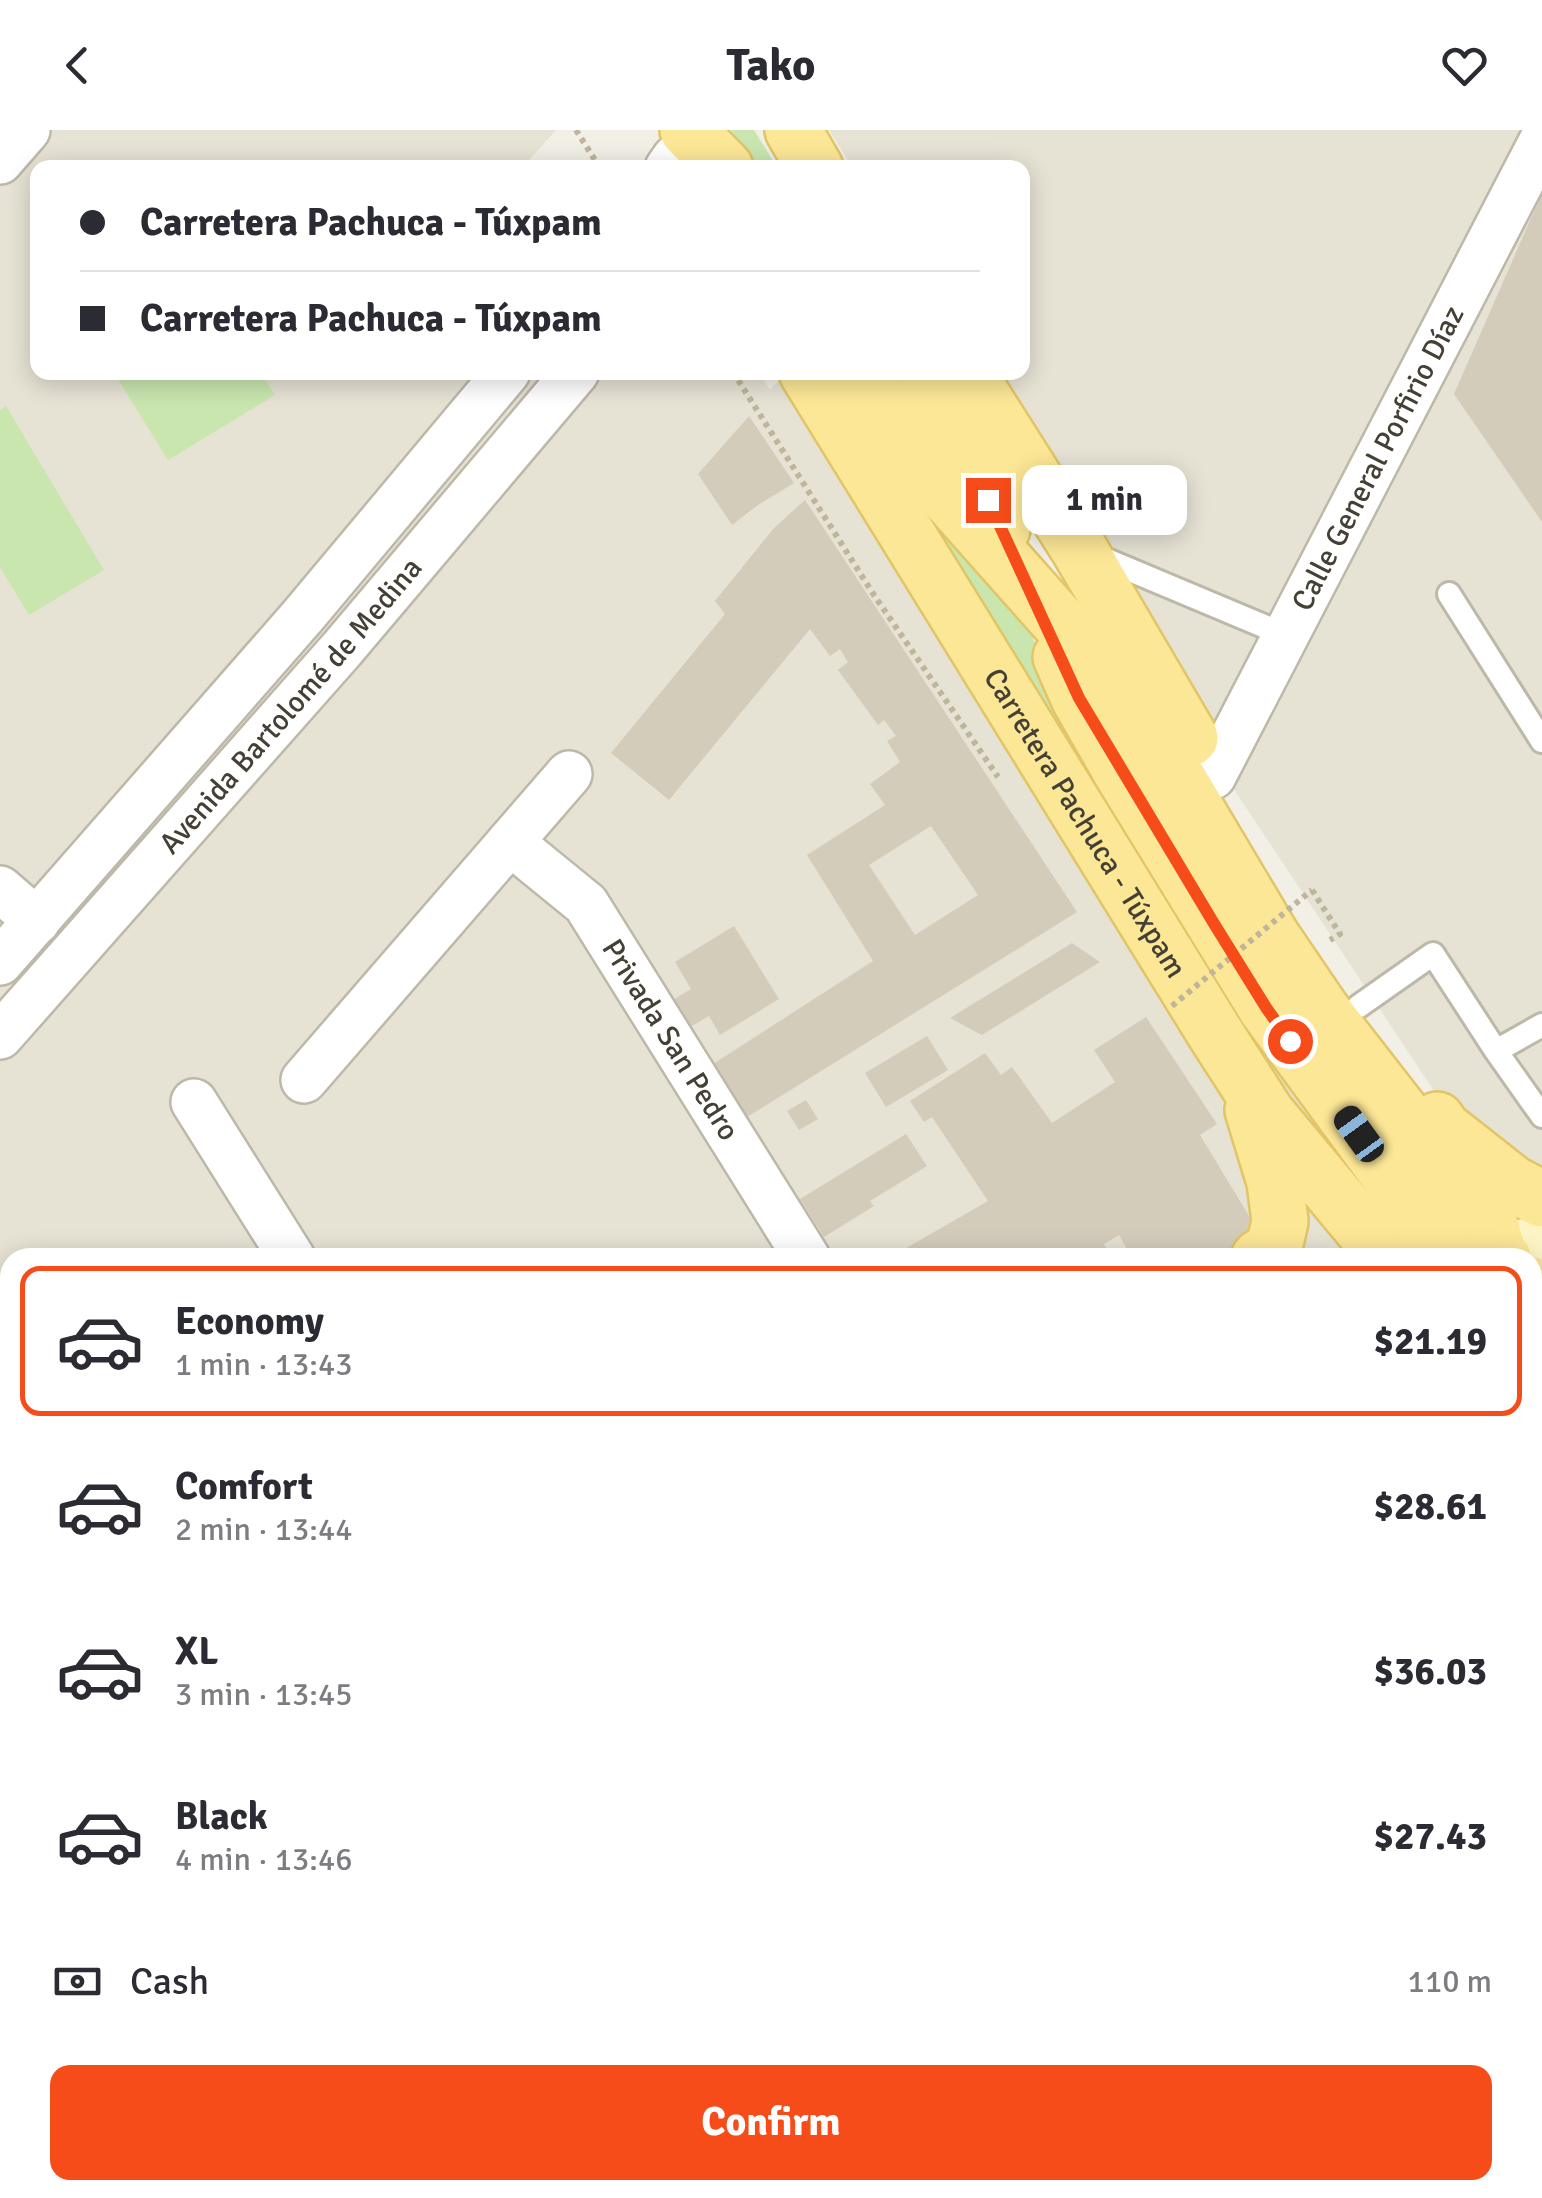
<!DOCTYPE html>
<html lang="en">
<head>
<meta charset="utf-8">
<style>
	:root { --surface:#fff; --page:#f2f2f3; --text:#2b2b33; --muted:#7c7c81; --line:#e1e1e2; --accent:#f54c1a }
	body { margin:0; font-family:Signika,sans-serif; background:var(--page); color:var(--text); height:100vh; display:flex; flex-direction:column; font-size:38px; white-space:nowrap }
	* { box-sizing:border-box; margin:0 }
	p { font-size:32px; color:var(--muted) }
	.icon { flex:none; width:55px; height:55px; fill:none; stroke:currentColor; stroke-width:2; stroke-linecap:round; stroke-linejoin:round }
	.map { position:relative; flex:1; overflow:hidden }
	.panel { position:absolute; left:0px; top:1118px; width:1542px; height:952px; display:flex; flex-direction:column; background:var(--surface); border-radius:30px 30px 0 0; box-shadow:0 5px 25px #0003 }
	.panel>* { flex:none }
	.hud { position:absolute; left:30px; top:30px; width:1000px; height:220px; border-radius:20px; box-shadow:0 5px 25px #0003; display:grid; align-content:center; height:220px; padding:0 50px; background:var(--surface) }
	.end { position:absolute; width:45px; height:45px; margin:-22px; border:12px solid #f54c1a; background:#fff; box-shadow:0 0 0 5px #fff }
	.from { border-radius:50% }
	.bubble { position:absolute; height:70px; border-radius:20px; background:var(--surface); box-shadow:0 5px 25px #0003; font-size:32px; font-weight:800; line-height:70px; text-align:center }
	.car { position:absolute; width:30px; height:60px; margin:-30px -15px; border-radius:12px; box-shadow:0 0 8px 2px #0007; background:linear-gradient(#222 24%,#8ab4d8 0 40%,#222 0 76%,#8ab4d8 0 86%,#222 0) }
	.hud b { display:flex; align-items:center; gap:35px; height:95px; font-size:38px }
	.hud b+b { border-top:2px solid var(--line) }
	.hud i { width:25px; height:25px; background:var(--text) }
	ul { padding:18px 0 0; list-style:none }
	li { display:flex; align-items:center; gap:30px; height:150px; margin:0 20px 15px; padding:0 30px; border:5px solid transparent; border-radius:20px }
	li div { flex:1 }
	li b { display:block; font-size:38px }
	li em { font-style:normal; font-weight:800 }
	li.on { border-color:var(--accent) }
	li>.icon { width:90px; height:90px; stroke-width:1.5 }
	.pay { display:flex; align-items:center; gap:25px; height:110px; padding:0 50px; font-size:38px }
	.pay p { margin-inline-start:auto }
	.primary-button { display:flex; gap:20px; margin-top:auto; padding:20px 50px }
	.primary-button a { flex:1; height:115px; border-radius:20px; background:var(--accent); color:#fff; font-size:40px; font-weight:800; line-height:115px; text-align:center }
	header { display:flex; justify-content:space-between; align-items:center; height:130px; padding:0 50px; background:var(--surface); font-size:45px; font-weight:800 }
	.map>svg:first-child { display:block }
	.residential { fill:#e6e2d4 }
	.green { fill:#c9e6af }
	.building { fill:#d4ccbb; fill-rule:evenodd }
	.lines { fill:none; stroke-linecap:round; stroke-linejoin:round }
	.lane-casing { stroke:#beb8a9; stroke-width:28 }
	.street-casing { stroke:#beb8a9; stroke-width:50 }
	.secondary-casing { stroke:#d2c697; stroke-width:60 }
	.primary-casing { stroke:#e1c566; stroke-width:60 }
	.path { stroke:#bfb59a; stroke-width:6; stroke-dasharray:5 5; stroke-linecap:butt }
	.lane { stroke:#fff; stroke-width:22 }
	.street { stroke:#fff; stroke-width:45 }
	.secondary { stroke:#fdf4c5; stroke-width:55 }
	.primary { stroke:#fce796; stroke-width:55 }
	.path-bridge { stroke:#bfb59a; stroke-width:6; stroke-dasharray:5 5; stroke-linecap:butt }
	.route { stroke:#f54c1a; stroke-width:12 }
	.labels { text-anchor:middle; stroke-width:9; stroke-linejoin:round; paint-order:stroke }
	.street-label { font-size:30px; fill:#454035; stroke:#fff }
</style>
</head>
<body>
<header><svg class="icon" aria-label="back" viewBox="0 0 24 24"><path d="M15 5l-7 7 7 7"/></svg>Tako<svg class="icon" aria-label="heart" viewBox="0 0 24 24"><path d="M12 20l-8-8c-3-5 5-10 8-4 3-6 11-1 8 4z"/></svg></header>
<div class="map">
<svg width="1542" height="2068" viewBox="0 0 1542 2068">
	<rect width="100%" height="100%" fill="#f2f0e6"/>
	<path class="residential" d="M0 0H556L523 37 38 38V242H759L770 260 786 243H867L1413 1127 10 1128V1441L0 1443Z
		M829 0H1530L1214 613 981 243 1022 242V38L852 37Z
		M1542 0V1057L1448 982 1227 649Z
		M1533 1360 1542 1375V2068H0V1523L10 1521V2060H1532Z"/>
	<path class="green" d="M731 0H754L777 37H757Z
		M114 243H261L275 265 168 330Z
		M6 276 104 440 29 485 0 437V280Z
		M903 352 1014 468 1090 630 1129 695 1124 699Z"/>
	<path class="building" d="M1542 63V392L1454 264Z
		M749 286 794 353 758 375 732 395 698 344Z
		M805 370 1077 782 747 987 713 934 873 831 807 725 885 675 870 654 900 632 887 611 896 606 884 590 878 595 838 540 848 532 840 519 830 526 810 499 669 670 611 623 725 484 715 471 774 398ZM931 696 978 765 915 805 869 735Z
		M734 796 779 869 720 905 709 886 690 897 673 870 691 859 675 832Z
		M1072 813 1100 832 982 905 950 888Z
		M1146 887 1217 994 1200 1005 1266 1114 1209 1128H1132L1119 1105 1104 1114 1112 1128H889L988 1071 932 987 924 992 910 971 985 923 1001 945 1012 937 1052 993 1115 952 1094 920Z
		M927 906 948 940 886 977 865 943Z
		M806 970 818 989 799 1000 787 981Z
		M906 1004 927 1036 870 1071 874 1076 824 1107 800 1069Z
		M1532 1493 1542 1508V1625L1532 1631Z
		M1542 1716V1880L1532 1885V1722Z"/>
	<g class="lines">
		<g class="lane-casing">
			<path id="lane" d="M1097 426 1285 505
				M1449 464 1542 611
				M1359 876 1433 824 1496 921 1542 895
				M1496 921 1542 986"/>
		</g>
		<g class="street-casing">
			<g id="street">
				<path d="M0 31 27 0"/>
				<path d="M668 38 675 28"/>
				<path id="s1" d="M1213 646 1542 11"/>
				<path id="s2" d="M510 712 586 774 807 1128"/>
				<path d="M0 759 37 791"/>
				<path d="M0 832 302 487 507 242"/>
				<path id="s3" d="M0 906 342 519 576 242"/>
				<path d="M304 950 569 644"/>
				<path d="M194 972 292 1128"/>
				<path d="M0 1463 10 1479"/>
				<path d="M1532 1922 1542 1916"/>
				<path d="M392 2060 397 2068"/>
				<path d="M893 2060 898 2068"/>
				<path d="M1307 2068 1319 2060"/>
			</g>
		</g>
		<g class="secondary-casing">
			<path id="secondary" d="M1474 1128 1542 1113
				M0 1436 10 1434
				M0 1550 10 1548"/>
		</g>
		<g class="primary-casing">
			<g id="primary">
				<path d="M688 0 725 38"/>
				<path d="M793 0 815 38"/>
				<path id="s4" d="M807 242 1215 903 1267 984 1387 1128"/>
				<path d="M859 242 896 301 951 370 1108 547 1163 624 1272 807 1323 882 1491 1098 1498 1122 1503 1128"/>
				<path d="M923 242 1002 399"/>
				<path d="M967 242 1079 419 1190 608"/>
				<path d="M1061 527 1079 568 1122 643 1267 879 1450 1128"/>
				<path d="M1253 980 1275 1052 1280 1091 1274 1118 1259 1128"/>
				<path d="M1437 990 1442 998 1513 1054 1542 1069"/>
				<path d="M1532 1155 1542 1162"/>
				<path d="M1532 1221 1542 1228"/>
				<path d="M1532 1280 1542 1295"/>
				<path d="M1532 1370 1542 1385"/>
				<path d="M1532 1443 1542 1458"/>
			</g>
		</g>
		<path class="path" d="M576 0 600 38
			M733 242 872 462 998 647
			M1312 760 1340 804 1330 810"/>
		<use href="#lane" class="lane"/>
		<use href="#street" class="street"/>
		<use href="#secondary" class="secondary"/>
		<use href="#primary" class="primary"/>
		<path class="path-bridge" d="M1172 876 1312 760"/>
	</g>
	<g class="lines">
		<path class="route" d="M988 370 1079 568 1213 792 1267 879 1290 911"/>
	</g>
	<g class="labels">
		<g class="street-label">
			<text dy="10" stroke="none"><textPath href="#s1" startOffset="358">Calle General Porfirio Díaz</textPath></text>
			<text dy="10" stroke="none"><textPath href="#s3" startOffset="440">Avenida Bartolomé de Medina</textPath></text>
			<text dy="10" stroke="none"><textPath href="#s4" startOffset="530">Carretera Pachuca - Túxpam</textPath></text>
			<text dy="10" stroke="none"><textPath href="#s2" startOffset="258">Privada San Pedro</textPath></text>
		</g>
	</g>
</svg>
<i class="end from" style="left:1290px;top:911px"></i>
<i class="end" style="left:988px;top:370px"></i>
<div class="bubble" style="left:1022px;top:335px;width:165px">1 min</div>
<i class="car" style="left:1359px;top:1004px;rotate:324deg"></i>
<div class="hud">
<b><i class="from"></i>Carretera Pachuca - Túxpam</b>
<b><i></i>Carretera Pachuca - Túxpam</b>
</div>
<section class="panel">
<ul>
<li class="on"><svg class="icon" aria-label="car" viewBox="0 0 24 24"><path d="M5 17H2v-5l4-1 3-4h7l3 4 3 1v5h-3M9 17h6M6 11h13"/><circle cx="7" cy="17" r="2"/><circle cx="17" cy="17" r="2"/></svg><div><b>Economy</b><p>1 min · 13:43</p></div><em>$21.19</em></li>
<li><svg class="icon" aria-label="car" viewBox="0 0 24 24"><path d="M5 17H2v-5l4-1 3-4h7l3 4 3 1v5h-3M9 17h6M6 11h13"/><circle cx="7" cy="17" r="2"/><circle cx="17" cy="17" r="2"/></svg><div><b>Comfort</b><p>2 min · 13:44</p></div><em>$28.61</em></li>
<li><svg class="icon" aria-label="car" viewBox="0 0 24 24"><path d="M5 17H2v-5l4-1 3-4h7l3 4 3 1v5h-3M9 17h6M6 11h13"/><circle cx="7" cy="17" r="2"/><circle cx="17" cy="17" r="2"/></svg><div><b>XL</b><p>3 min · 13:45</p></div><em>$36.03</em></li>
<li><svg class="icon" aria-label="car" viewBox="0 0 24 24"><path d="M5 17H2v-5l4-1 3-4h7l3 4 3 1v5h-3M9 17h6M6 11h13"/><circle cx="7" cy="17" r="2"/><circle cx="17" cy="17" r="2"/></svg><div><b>Black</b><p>4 min · 13:46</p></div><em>$27.43</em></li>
</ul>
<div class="pay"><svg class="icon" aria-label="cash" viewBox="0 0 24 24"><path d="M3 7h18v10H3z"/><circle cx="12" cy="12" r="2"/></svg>Cash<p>110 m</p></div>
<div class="primary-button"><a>Confirm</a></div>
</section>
</div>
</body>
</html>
